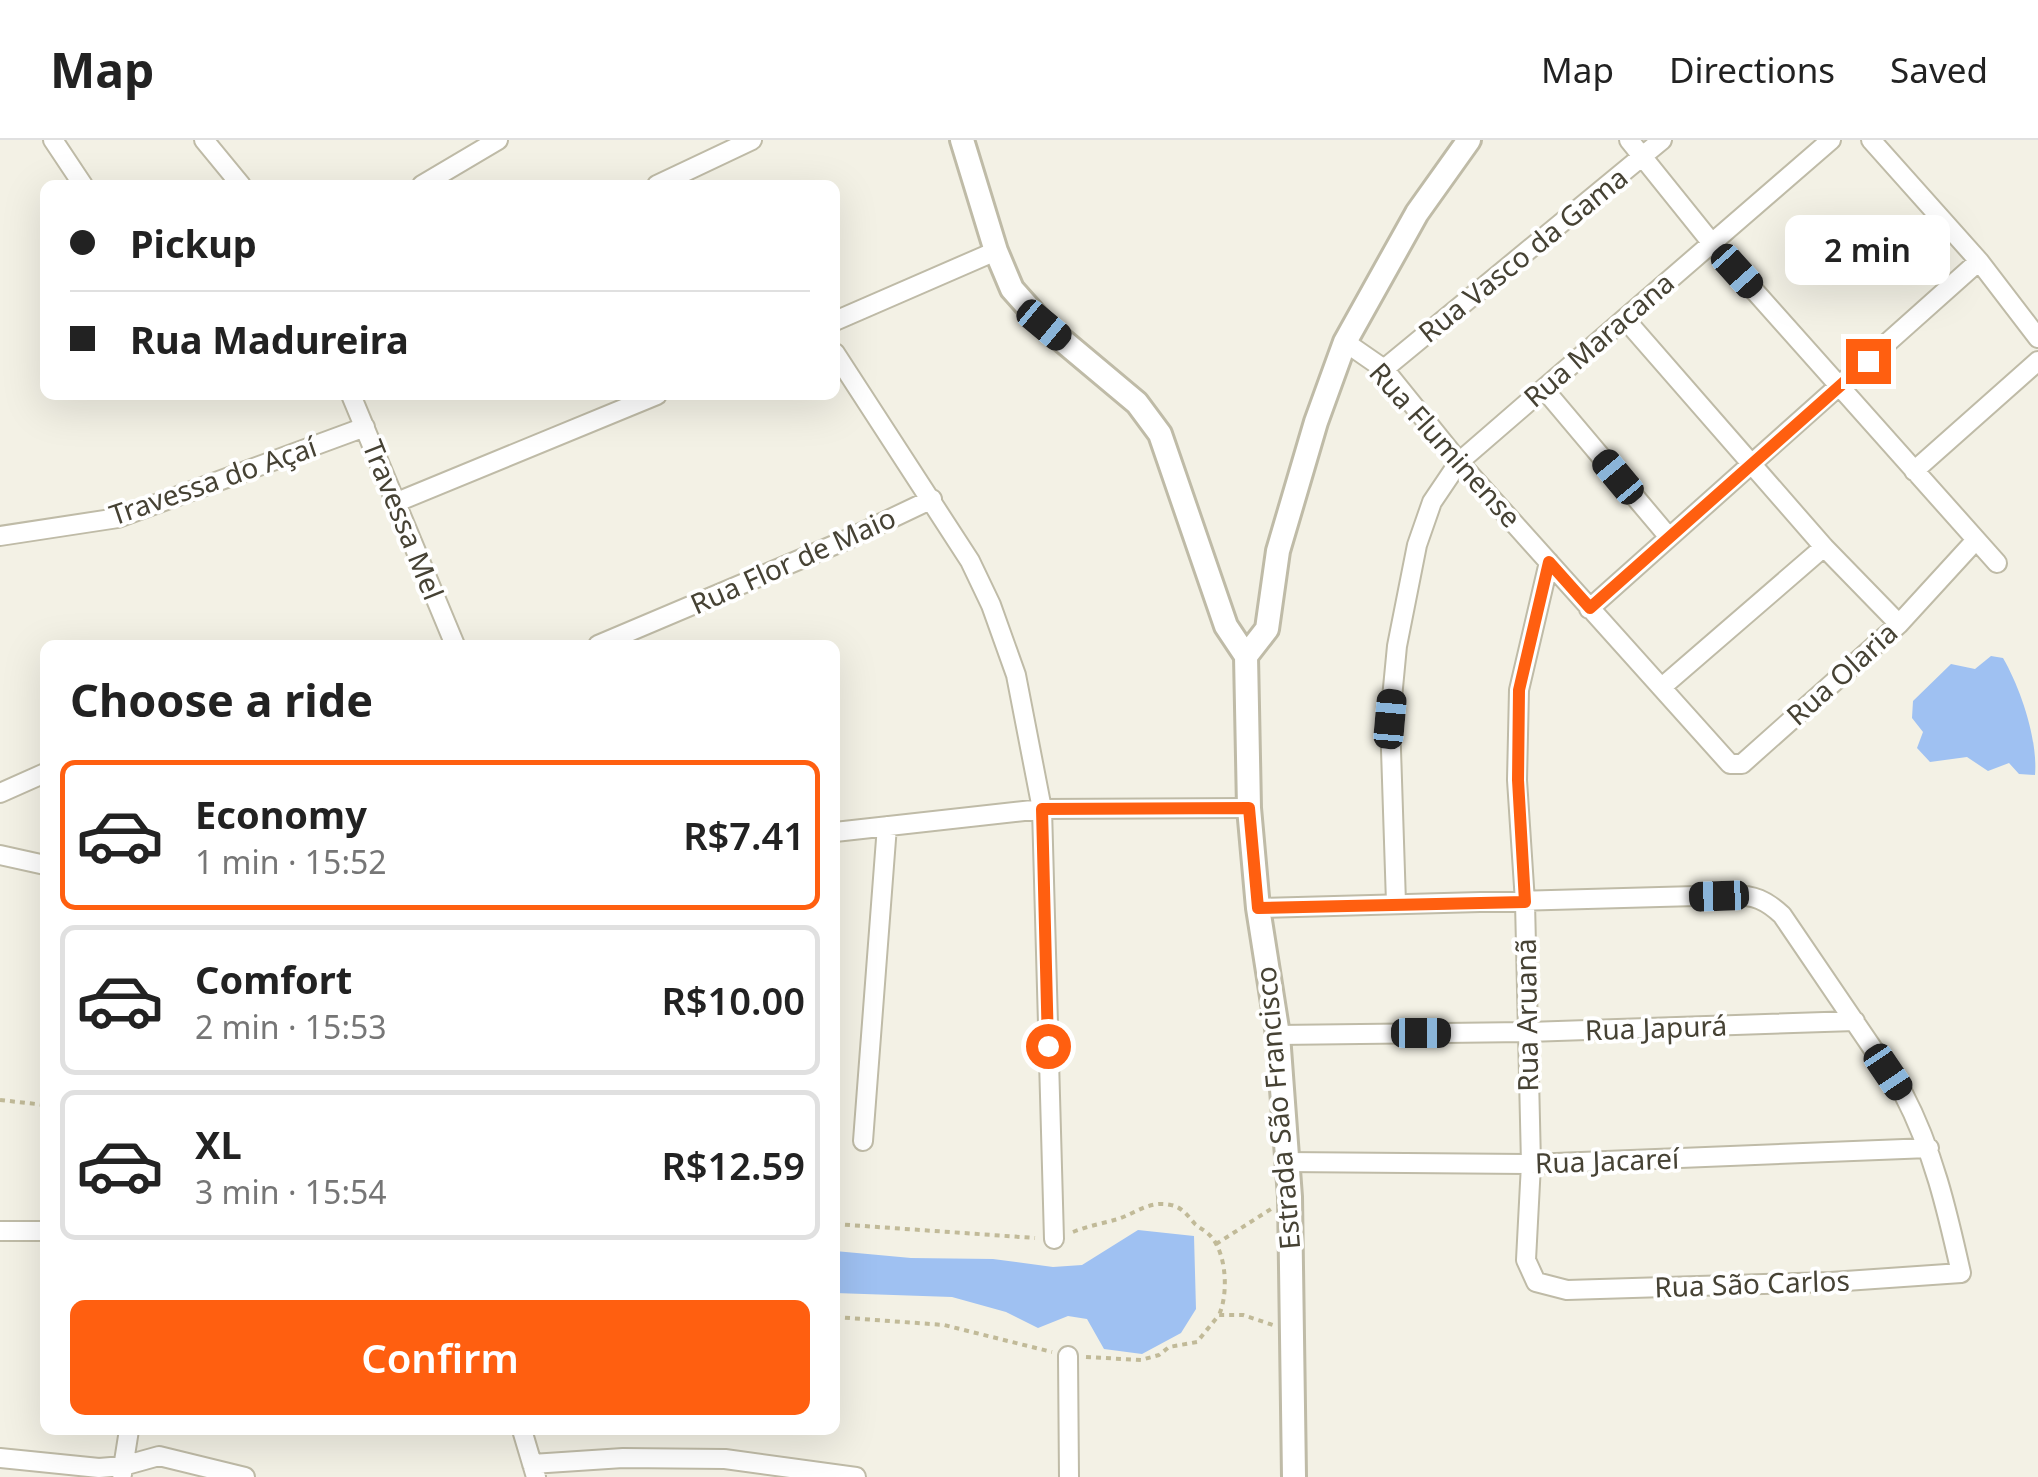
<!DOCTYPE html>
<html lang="en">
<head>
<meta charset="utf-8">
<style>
	:root { --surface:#fff; --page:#f2f2f2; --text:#222; --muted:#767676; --line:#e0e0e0; --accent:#ff5f10 }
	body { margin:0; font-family:"Noto Sans",sans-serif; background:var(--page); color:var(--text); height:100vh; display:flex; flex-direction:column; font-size:38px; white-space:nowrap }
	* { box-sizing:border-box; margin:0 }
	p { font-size:32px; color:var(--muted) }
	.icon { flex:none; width:55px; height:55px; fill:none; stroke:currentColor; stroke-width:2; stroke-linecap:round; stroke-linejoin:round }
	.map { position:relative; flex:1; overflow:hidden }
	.panel { position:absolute; left:40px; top:500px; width:800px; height:795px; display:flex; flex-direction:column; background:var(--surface); border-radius:15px; box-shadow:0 10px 40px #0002 }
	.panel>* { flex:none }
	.banner { position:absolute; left:40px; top:40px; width:800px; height:220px; border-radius:15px; box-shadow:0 10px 40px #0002; display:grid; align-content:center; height:220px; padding:0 30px; background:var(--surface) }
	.end { position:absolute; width:45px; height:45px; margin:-22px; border:12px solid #ff5f10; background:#fff; box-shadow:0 0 0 5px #fff }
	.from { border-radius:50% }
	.bubble { position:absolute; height:70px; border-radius:15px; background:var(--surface); box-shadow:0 10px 40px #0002; font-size:32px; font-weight:600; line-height:70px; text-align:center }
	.car { position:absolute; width:30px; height:60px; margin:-30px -15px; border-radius:12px; box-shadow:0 0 8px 2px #0007; background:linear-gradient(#222 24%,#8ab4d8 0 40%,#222 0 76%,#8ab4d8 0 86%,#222 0) }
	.banner b { display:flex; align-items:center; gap:35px; height:95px; font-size:38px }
	.banner b+b { border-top:2px solid var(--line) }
	.banner i { width:25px; height:25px; background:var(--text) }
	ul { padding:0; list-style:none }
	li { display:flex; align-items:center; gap:30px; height:150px; margin:0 20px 15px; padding:0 10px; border:5px solid var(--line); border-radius:15px }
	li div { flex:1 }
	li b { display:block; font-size:38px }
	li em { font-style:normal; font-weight:600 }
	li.on { border-color:var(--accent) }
	li>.icon { width:90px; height:90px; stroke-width:1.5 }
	h2 { padding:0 30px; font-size:45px; line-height:120px }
	.primary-button { display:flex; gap:20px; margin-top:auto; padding:20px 30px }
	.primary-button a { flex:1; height:115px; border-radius:15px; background:var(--accent); color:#fff; font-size:40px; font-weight:600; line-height:115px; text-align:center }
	header { display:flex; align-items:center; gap:60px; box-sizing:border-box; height:140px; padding:0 50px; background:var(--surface); border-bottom:2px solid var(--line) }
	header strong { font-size:48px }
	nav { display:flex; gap:55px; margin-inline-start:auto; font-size:35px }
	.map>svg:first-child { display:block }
	.water { fill:#9fc1f2 }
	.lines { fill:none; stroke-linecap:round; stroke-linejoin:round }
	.minor-casing { stroke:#bfbba7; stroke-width:22 }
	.tertiary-casing { stroke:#bfbba7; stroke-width:28 }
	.path { stroke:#c1ba98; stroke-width:4; stroke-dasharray:5 5; stroke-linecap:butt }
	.minor { stroke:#fff; stroke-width:18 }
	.tertiary { stroke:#fff; stroke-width:22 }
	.route { stroke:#ff5f10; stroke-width:12 }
	.labels { text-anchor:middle; stroke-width:8; stroke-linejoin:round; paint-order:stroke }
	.street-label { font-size:28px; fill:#464234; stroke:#fff }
</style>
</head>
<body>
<header>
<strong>Map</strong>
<nav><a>Map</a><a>Directions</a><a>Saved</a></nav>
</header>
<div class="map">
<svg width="2038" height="1337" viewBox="0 0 2038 1337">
	<rect width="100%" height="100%" fill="#f3f1e5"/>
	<path class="water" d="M1991 516 2003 518C2021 549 2038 600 2035 635L2019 634 2009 623 1988 631 1967 617 1930 622 1917 608 1923 592 1912 578 1913 561 1951 524 1975 529Z
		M1138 1090 1194 1096 1196 1169 1181 1193 1142 1214 1104 1209 1087 1179 1068 1176 1038 1188 1006 1172 952 1157 835 1153V1111L911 1118 993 1119 1053 1127 1082 1125Z"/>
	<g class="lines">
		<g class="minor-casing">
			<path id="minor" d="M53 0 83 45
				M204 0 241 45
				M1629 0 1711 102 1997 423
				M1871 0 1979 121 2038 198
				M422 45 498 0
				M657 45 752 0
				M1625 179 1824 407 1899 484
				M835 181 996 111
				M1345 202 1384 229 1459 322 1730 624H1742L1899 484 1975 401
				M835 213 970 421 991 465 1016 535 1042 669 1054 1099
				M1384 229 1662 0
				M1544 249 1668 396
				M351 255 455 505
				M1914 331 2038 221
				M397 362 657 255
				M0 396 118 378 365 287
				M1589 469 1979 121
				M598 505 846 400 932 359
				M1662 547 1824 407
				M0 653 45 633
				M835 692 1042 669 1249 668
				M0 715 45 725
				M1396 763 1390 579 1397 506 1417 405 1432 362 1459 322 1831 0
				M1258 768 1732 755C1754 755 1766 760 1782 775L1903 953C1933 1010 1947 1070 1961 1133L1831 1142 1567 1150 1536 1142 1526 1120 1531 1024 1525 762 1517 640 1519 550 1549 422
				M1278 895 1528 892 1855 881
				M863 1001 887 686
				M1285 1022 1531 1024 1929 1008
				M0 1091H45
				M1068 1216 1069 1337
				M522 1290 536 1337
				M0 1318 99 1328 123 1326 159 1316 245 1337
				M532 1324 623 1318 725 1319 856 1337
				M122 1334 129 1290"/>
		</g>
		<g class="tertiary-casing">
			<path id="tertiary" d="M962 0 996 111 1012 149 1044 185 1137 263 1160 294 1226 486 1246 516 1249 668 1258 768 1278 895 1290 1057 1294 1337
				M1246 516 1267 489 1278 411 1316 282 1345 202 1417 73 1469 0"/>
		</g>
		<path class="path" d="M0 960 45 965
			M835 1084 1035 1098
			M1073 1092C1088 1086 1104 1083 1118 1079 1136 1073 1150 1060 1171 1065 1182 1067 1188 1076 1195 1084 1201 1089 1208 1092 1213 1099 1227 1118 1228 1155 1219 1175
			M1216 1104 1271 1069
			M835 1177 944 1185 1052 1212
			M1086 1217 1141 1220 1159 1215 1169 1207 1197 1202 1219 1175H1243L1273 1185"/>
		<use href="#minor" class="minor"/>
		<use href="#tertiary" class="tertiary"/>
	</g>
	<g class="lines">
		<path class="route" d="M1048 906 1042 669 1249 668 1258 768 1525 762 1518 640 1519 550 1549 422 1590 468 1868 221"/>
	</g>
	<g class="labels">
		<g class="street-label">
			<text transform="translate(1523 115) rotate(-39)" y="10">Rua Vasco da Gama</text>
			<text transform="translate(1599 200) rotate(-41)" y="10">Rua Maracana</text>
			<text transform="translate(1445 305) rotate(48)" y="10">Rua Fluminense</text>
			<text transform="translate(213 341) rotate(-19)" y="10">Travessa do Açaí</text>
			<text transform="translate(403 380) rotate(68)" y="10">Travessa Mel</text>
			<text transform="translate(793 421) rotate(-24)" y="10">Rua Flor de Maio</text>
			<text transform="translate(1842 534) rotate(-42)" y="10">Rua Olaria</text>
			<text transform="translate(1527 875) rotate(-91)" y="10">Rua Aruanã</text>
			<text transform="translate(1656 888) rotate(-2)" y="10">Rua Japurá</text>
			<text transform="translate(1278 968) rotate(-95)" y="10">Estrada São Francisco</text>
			<text transform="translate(1607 1021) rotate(-2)" y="10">Rua Jacareí</text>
			<text transform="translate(1752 1144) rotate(-2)" y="10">Rua São Carlos</text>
		</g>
	</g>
</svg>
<i class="end from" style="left:1048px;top:906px"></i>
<i class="end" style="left:1868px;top:221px"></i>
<div class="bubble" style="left:1785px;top:75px;width:165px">2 min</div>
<i class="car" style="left:1737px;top:131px;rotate:138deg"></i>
<i class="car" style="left:1044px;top:185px;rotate:130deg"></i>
<i class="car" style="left:1618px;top:337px;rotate:320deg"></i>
<i class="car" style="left:1390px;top:579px;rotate:5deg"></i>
<i class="car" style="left:1719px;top:756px;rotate:268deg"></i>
<i class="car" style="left:1421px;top:893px;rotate:90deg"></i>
<i class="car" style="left:1888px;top:932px;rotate:146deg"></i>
<div class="banner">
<b><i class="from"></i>Pickup</b>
<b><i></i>Rua Madureira</b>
</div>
<section class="panel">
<h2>Choose a ride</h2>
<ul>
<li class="on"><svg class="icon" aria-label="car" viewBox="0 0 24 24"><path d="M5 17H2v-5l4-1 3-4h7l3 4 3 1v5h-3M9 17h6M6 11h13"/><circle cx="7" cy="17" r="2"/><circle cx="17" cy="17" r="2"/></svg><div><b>Economy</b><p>1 min · 15:52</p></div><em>R$7.41</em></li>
<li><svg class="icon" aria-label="car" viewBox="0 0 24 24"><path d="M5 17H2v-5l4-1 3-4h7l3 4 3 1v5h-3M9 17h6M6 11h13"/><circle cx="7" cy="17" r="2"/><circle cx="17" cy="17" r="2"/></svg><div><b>Comfort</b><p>2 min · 15:53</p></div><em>R$10.00</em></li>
<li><svg class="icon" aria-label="car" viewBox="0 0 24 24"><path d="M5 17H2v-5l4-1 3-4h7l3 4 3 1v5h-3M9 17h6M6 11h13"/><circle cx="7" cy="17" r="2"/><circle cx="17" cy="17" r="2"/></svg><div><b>XL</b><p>3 min · 15:54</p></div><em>R$12.59</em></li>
</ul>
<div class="primary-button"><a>Confirm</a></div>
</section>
</div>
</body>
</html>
